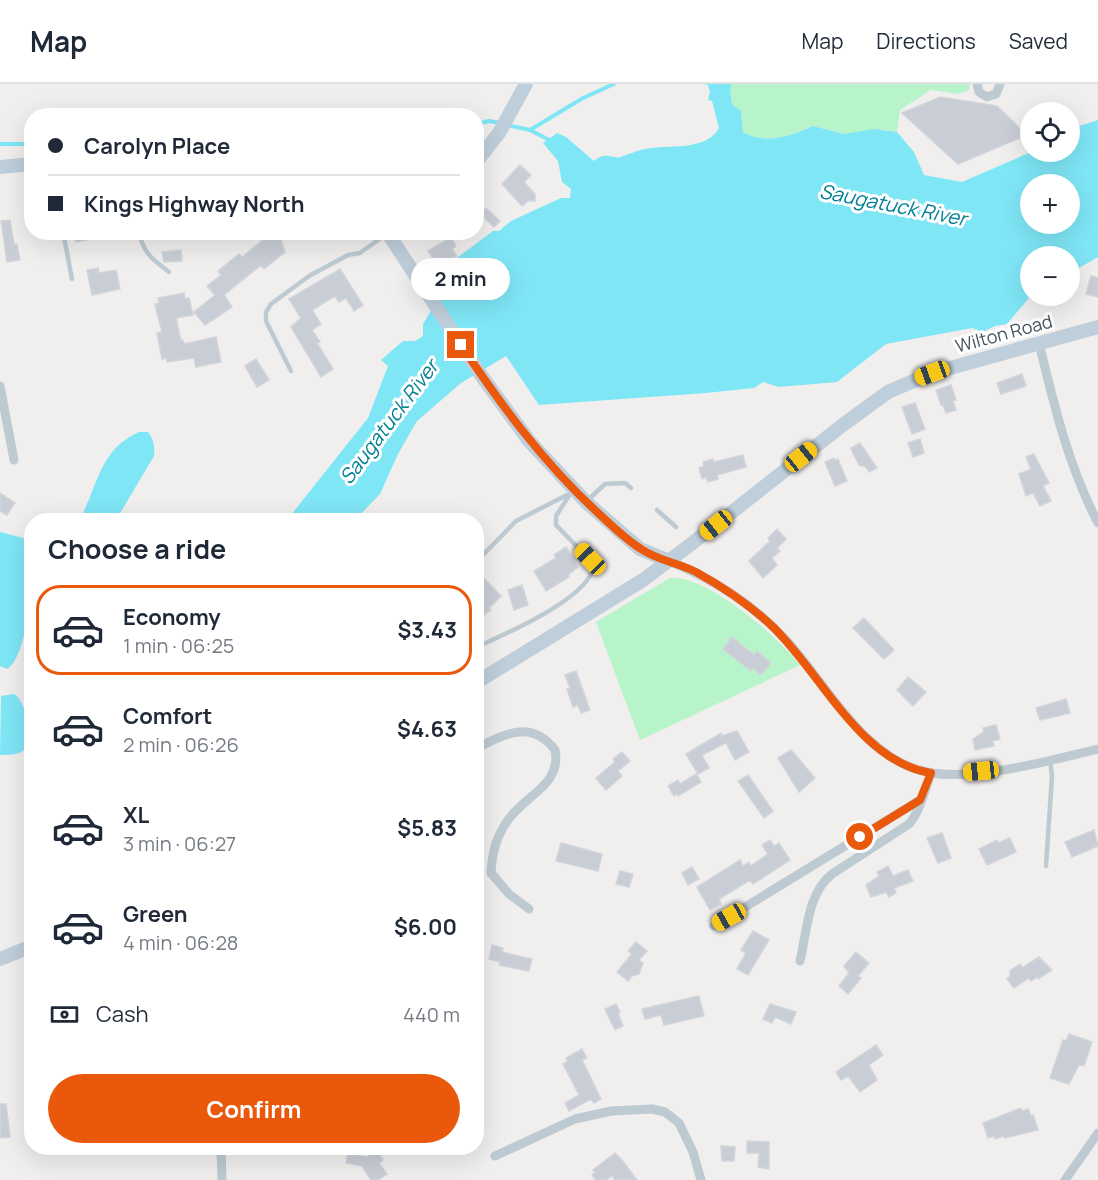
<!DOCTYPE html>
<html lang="en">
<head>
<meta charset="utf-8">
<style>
	:root { --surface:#fff; --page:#f2f2f3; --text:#1f2937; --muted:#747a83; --line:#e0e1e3; --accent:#ea580c }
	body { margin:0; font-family:Manrope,sans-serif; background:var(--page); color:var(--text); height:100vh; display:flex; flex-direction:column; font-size:22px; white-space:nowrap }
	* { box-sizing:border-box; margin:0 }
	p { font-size:20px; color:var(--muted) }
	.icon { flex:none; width:33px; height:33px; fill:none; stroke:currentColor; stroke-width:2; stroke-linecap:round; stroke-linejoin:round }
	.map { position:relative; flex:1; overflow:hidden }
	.details { position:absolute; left:24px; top:429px; width:460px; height:642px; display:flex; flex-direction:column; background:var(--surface); border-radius:24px; box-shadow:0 6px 24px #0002 }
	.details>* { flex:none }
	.guide { position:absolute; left:24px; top:24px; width:460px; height:132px; border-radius:24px; box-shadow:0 6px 24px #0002; display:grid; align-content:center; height:132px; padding:0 24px; background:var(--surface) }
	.controls { position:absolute; left:1020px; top:18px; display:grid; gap:12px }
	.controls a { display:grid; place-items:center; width:60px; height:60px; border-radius:50%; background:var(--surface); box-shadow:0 6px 24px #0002; font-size:30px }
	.end { position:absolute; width:27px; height:27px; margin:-14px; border:8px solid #ea580c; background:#fff; box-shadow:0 0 0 3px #fff }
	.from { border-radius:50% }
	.bubble { position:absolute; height:42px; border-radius:21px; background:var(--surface); box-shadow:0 6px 24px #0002; font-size:20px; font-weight:700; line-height:42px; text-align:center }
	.car { position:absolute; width:18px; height:36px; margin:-18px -9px; border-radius:8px; box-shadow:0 0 4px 2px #0007; background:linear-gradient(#f5c518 24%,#345 0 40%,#f5c518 0 76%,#345 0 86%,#f5c518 0) }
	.guide b { display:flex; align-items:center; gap:21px; height:57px; font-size:22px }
	.guide b+b { border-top:2px solid var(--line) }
	.guide i { width:15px; height:15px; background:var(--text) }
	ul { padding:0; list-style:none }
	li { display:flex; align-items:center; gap:18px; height:90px; margin:0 12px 9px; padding:0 12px; border:3px solid transparent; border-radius:24px }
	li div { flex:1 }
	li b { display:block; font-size:22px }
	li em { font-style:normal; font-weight:700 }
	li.selected { border-color:var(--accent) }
	li>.icon { width:54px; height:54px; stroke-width:1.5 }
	h2 { padding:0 24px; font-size:27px; line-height:72px }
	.pay { display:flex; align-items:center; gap:15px; height:66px; padding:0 24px; font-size:22px }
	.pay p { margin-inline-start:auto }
	.action { display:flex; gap:12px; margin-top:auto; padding:12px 24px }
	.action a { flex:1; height:69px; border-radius:36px; background:var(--accent); color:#fff; font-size:24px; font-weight:700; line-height:69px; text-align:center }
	header { display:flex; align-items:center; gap:36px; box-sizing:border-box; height:84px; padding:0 30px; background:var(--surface); border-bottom:2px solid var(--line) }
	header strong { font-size:28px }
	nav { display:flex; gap:33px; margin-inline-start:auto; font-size:21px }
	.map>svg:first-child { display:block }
	.green { fill:#b7f4ca }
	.water { fill:#7fe6f6; fill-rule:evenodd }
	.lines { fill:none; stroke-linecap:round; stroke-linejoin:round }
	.stream { stroke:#7fe6f6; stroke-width:4 }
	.building { fill:#c9cdd5; stroke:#d1d5db; stroke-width:1.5 }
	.lane { stroke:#bdcad2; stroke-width:4.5 }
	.street { stroke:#bdcad2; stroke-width:9 }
	.secondary { stroke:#beceda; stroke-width:14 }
	.route { stroke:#ea580c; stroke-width:8 }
	.labels { text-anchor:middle; stroke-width:6; stroke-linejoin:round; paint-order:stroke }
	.street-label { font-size:18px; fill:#44545e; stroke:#fff }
	.water-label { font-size:20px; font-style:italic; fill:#038194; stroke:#fff }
</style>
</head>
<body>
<header>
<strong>Map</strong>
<nav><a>Map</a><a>Directions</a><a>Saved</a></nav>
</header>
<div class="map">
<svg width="1098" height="1096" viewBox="0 0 1098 1096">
	<rect width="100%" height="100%" fill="#f1eeee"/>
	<path class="green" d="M732 0H970L969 6 959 10 931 6 900 26 897 48 874 45 845 50 813 42C791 52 765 61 743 48L741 27 732 20 730 4Z
		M670 494C706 490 779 554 800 581L640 656 596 538Z"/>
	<path class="water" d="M703 0H732L730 4 732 20 741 27 743 48C765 61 791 52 813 42L844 50 874 45 897 48 914 68 924 91 962 98 1031 68H1070V45L1098 36V173L1079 184 1077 194 1070 197V172H1030V212H1044L1041 216 1035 212 1032 215 1029 214 1007 240 995 242 983 248 972 244 886 260 837 298 779 303 763 298 754 304 706 309 539 321 506 272 461 299 417 337 398 370 380 410 355 436H287L368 334 388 282 381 276 403 257H415L423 252V240L446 202V182L493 147H499L511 137 561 114H570L571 105 562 98 558 77 543 59 557 49 566 53 594 77C601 70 609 71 618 74 626 71 636 67 645 65 667 60 706 68 719 44L712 17 708 16 710 8 708 1ZM1030 100H1070V140H1030Z
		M139 348H148C154 356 155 362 154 372L116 436H81C83 427 88 419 91 410 103 381 109 362 139 348Z
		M0 448 31 456V528L27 530C27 544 19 579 7 585L0 582Z
		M14 610C26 616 35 657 23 667 17 671 8 671 0 671L1 612Z"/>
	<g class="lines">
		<path class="stream" d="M477 40 489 37 500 39
			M507 41 530 46 583 14 614 0
			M530 46 553 58
			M0 60H32"/>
	</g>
	<path class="building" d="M940 13 997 22 1027 51 958 80 902 29Z
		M520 81 531 91 524 98 535 110V117H528L522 122 502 100Z
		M486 124 500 137 494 143 480 130Z
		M10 136 14 160H17L20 176 7 178 1 137Z
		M74 148H101L102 153 76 158Z
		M273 148H292L281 157 285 168 264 185 261 181 224 211 232 223 205 241 194 228 215 211 207 202 221 191 218 187 239 170 242 173Z
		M451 153 456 162 452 165 457 172 437 181 428 167Z
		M181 166 182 177 164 178 162 168Z
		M98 184 99 189 116 186 120 205 92 211 87 186Z
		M340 185 363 221 354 227 346 214 339 218 335 212 312 226 321 240 312 246 320 258 317 259 333 285 321 293 291 243 301 234 289 215Z
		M1091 192 1098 194V213L1086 210Z
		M184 209 185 215 189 214 193 231 176 234 181 257 183 256 184 260 216 253 221 278 196 283 194 274 167 278V274L162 275 157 249 162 248 155 220H159L158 214Z
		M256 275 269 296 257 303 245 282Z
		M1022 290 1026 302 1001 310 997 299Z
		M951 301 956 316 953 317 956 326 946 329 943 320 941 321 936 306Z
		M915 319 925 345 912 350 902 323Z
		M920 355 924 369 913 373 908 359Z
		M860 359 877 384 869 388 866 383 859 381 852 367 851 364Z
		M1034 370 1049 399 1043 402 1051 417 1040 422 1033 409 1026 412 1019 390 1031 385 1026 373Z
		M743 371 746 383 717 391 718 395 708 398 706 393 702 395 699 384 704 382 703 378 713 375 714 378Z
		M834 374 835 376 838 375 847 397 835 402 825 378Z
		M0 409 15 419 7 431 0 427Z
		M777 445 786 455 777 464 780 467 772 474 777 481 763 494 749 477 770 457 768 454Z
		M566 463 578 483 568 491 569 493 546 507 534 487 556 474 554 471Z
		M485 495 501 512 489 524 491 526 477 536V503Z
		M522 501 528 521 514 526 508 506Z
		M864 534 894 566 884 575 853 544Z
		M732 553 754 571 757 567 771 579 761 591 753 584 751 587 723 565Z
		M576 587 590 626 581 629 578 621 573 623 567 605 570 604 565 591Z
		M908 593 926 608 913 622 897 606Z
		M1066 615 1070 629 1040 636 1036 624Z
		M996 641 1000 655 992 657 994 662 975 666 973 655 984 648 983 644Z
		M737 647 749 668 735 676 725 657 726 659 702 671 709 684 698 690 686 670 721 649 722 652Z
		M791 666 815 694 799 708 778 674Z
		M622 668 630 677 618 687 622 692 606 706 596 694 615 678 613 675Z
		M696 690 701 698 678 712 677 710 674 712 668 702 678 696 680 700Z
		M748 691 773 727 764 734 738 697Z
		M1094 746 1098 762 1072 773 1065 758Z
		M942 749 951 774 938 779 927 754Z
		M1010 754 1016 768 987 781 979 765 997 756 998 759Z
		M770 756 774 762 779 759 790 776 753 800 750 796 719 815 721 820 710 826 697 803 740 776 743 782 749 778 751 782 768 770 762 761Z
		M561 759 602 770 598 787 556 777Z
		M888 782 893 792 908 786 913 797 894 804 896 809 889 813 886 808 871 813 866 801 879 792 877 788Z
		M692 783 699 795 688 801 682 789Z
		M620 787 633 790 629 803 616 800Z
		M753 847 769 856 748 891 737 885 746 869 741 866Z
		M636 858 647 867 639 876 643 879 639 890 632 892 628 897 617 888 632 870 628 867Z
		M492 861 503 864 502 868 532 875 529 887 499 881 500 878 489 875Z
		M856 868 869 879 858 892 861 894 848 910 839 902 849 889 844 882Z
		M1039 873 1052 886 1038 895 1037 893 1031 897 1029 894 1014 904 1007 895 1010 892V887L1020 880 1022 884Z
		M699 912 704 932 664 941 661 931 645 935 642 925Z
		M616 920 620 928 618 929 623 942 615 946 605 925Z
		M770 920 796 928 791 940 775 933 772 939 763 935Z
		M1069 950 1092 958 1084 982 1079 981 1069 1000 1050 994 1063 956 1066 957Z
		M876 961 883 971 869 981 877 996 860 1008 848 992 841 996 836 988Z
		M582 965 587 974 582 976 601 1015 594 1019 591 1015 569 1027 565 1019 579 1011 563 980 568 977 566 974Z
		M0 1020H6L10 1053 0 1054Z
		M1021 1024 1022 1027 1028 1025 1031 1032 1033 1031 1038 1046 1005 1054 1004 1052 995 1055 994 1052 988 1054 983 1039Z
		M747 1057 769 1058V1085L758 1083 759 1069H747Z
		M721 1062 735 1063 734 1077H722Z
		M377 1066 383 1076 379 1079 387 1090 378 1096H371L362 1082 346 1079 348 1070 367 1073Z
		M615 1069 622 1076 637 1096H615L612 1092 606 1096H596L592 1091 595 1088 593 1086Z"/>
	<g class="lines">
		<path class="lane" d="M63 148 72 195
			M139 148C143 169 153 176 169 188
			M291 287 266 237V228L271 220 309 192 348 171 360 169 385 151
			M588 416 605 400 625 399 631 404
			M657 426 676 443
			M477 477 516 437 567 411
			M477 563C503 551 592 513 593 482L589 475 556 441V432L572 407
			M1046 782 1052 692 1050 676"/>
		<path class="street" d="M977 0 979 8 987 13 996 10 1000 0
			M1039 259C1054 321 1068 381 1098 439
			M0 302 14 376
			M669 477C713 495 754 521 786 556 826 599 864 676 927 688 972 698 1053 676 1098 665
			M477 664C505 650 531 635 555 666 562 701 525 711 508 736 496 753 492 769 491 789L509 810 529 825
			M714 842 920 716
			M800 877C807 848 807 810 832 790L909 740C919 730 926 703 931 689
			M221 1064 222 1096
			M495 1072 575 1035 611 1027 652 1025 665 1028 679 1039 693 1068 701 1096
			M1065 1096 1098 1049"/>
		<path class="secondary" d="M477 77 499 49 526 0
			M0 83 32 80
			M387 148 483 294 530 358 586 418 640 465 669 477
			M477 598 643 496 690 461 844 340 888 308 932 289 1098 243
			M0 875 32 862"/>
	</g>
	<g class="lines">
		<path class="route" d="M461 261C501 321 543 378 596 427 610 440 625 455 641 465 657 476 678 479 696 488 723 503 751 522 773 543 821 589 860 678 931 689L920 716 860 753"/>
	</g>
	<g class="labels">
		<g class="street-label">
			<text transform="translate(1004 250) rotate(-15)" y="6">Wilton Road</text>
		</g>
		<g class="water-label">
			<text transform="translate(893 121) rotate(11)" y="7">Saugatuck River</text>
			<text transform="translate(389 338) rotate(-53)" y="7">Saugatuck River</text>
		</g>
	</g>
</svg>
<div class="controls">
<a><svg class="icon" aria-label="locate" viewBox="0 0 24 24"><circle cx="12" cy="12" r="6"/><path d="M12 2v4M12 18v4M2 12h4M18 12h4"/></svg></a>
<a>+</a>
<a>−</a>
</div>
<i class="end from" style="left:860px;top:753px"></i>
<i class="end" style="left:461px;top:261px"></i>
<div class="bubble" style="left:411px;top:174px;width:99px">2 min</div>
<i class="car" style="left:932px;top:289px;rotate:250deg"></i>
<i class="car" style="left:801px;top:373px;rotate:51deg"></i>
<i class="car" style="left:716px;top:441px;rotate:231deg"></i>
<i class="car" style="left:590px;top:475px;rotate:316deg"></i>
<i class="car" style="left:981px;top:687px;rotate:264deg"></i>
<i class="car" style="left:729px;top:833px;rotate:241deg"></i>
<div class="guide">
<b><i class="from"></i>Carolyn Place</b>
<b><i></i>Kings Highway North</b>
</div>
<section class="details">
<h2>Choose a ride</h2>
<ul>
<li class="selected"><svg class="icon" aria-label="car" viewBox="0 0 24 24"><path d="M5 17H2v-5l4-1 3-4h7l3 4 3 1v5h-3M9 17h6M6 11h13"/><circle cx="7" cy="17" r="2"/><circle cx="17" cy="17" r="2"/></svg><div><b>Economy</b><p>1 min · 06:25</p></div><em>$3.43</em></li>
<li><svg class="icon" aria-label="car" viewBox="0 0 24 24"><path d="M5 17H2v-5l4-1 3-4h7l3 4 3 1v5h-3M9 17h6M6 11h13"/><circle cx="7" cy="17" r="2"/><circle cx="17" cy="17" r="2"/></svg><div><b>Comfort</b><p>2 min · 06:26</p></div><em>$4.63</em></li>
<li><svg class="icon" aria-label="car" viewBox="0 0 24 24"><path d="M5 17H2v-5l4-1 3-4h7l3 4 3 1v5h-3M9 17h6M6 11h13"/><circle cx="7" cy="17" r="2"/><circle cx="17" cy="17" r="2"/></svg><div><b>XL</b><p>3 min · 06:27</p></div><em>$5.83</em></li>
<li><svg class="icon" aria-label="car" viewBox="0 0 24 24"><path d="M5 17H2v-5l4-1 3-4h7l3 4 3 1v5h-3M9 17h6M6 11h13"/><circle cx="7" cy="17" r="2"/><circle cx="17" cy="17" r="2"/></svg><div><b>Green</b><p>4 min · 06:28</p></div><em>$6.00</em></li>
</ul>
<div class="pay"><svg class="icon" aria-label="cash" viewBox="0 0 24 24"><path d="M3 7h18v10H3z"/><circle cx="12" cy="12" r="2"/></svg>Cash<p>440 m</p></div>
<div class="action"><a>Confirm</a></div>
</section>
</div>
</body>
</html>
